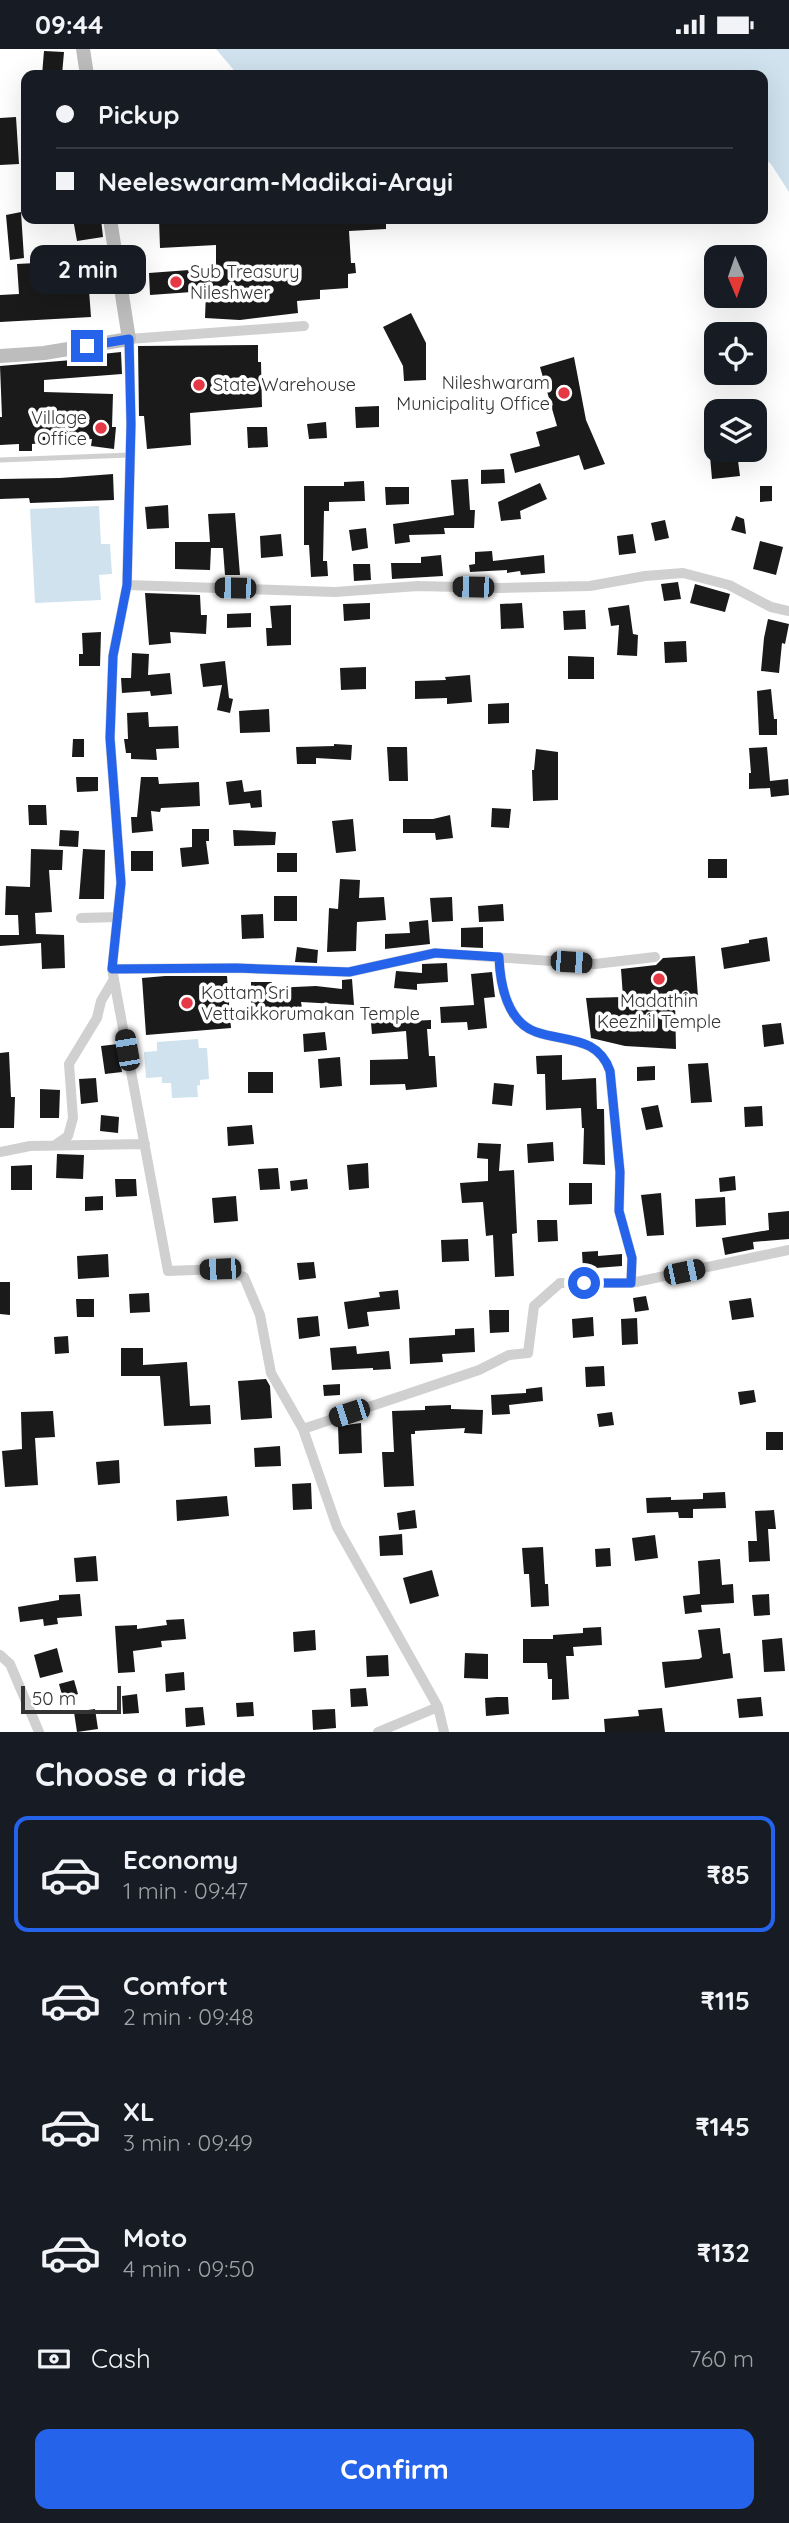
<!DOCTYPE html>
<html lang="en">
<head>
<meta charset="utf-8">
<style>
	:root { --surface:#171b24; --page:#242831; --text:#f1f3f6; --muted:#9ea1a6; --line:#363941; --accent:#2563eb }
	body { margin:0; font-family:Quicksand,sans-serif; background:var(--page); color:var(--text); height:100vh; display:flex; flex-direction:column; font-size:26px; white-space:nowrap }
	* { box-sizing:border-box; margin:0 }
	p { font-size:23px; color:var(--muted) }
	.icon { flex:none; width:38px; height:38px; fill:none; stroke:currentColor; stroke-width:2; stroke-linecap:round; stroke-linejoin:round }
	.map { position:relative; height:1683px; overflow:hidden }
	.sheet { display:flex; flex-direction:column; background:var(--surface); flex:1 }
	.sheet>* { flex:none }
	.guide { position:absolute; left:21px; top:21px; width:747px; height:154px; border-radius:14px; box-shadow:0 7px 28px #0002; display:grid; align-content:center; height:154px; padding:0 35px; background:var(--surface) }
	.needle { width:46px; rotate:178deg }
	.fabs { position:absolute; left:704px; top:196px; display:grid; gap:14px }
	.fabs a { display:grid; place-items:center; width:63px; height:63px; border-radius:14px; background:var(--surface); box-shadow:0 7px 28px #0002; font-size:35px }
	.scale { position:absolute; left:21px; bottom:18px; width:100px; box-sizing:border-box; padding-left:7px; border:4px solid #333; border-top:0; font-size:19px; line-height:24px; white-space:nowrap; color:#333; -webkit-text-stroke:5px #fff; paint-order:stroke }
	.end { position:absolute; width:32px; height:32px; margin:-16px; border:9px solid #2563eb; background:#fff; box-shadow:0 0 0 4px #fff }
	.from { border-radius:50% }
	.bubble { position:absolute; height:49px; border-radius:14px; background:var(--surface); box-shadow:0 7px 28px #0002; font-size:23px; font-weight:700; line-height:49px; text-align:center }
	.car { position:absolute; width:21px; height:42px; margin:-21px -10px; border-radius:9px; box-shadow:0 0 5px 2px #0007; background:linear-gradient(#222 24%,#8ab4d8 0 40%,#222 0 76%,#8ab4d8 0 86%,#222 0) }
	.guide b { display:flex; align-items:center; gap:24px; height:66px; font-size:26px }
	.guide b+b { border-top:2px solid var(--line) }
	.guide i { width:18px; height:18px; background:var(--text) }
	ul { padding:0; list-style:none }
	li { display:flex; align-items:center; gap:21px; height:116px; margin:0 14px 10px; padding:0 21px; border:4px solid transparent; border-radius:14px }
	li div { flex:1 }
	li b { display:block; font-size:26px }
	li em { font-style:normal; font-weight:700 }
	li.current { border-color:var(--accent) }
	li>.icon { width:63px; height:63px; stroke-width:1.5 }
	h2 { padding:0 35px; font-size:32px; line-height:84px }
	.pay { display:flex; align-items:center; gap:18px; height:77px; padding:0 35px; font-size:26px }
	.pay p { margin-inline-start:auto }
	.action { display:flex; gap:14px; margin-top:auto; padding:14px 35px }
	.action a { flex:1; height:80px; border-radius:14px; background:var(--accent); color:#fff; font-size:28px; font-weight:700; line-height:80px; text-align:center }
	.status { display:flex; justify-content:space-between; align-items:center; height:49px; padding:0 35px; background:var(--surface); direction:ltr }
	.status svg { height:19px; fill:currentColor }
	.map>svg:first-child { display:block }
	.water { fill:#cfe2ee }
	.building { fill:#1a1a1a }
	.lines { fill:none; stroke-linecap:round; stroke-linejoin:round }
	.service { stroke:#d0d0d0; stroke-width:5 }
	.minor { stroke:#d0d0d0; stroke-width:10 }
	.secondary { stroke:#bdbdbd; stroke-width:14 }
	.route { stroke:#2563eb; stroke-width:9 }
	.poi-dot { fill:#e63946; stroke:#fff; stroke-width:2.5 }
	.labels { text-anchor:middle; stroke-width:7; stroke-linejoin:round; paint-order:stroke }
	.poi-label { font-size:18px; fill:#333; stroke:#fff; text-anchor:start }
</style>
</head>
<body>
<div class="status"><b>09:44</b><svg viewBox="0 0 49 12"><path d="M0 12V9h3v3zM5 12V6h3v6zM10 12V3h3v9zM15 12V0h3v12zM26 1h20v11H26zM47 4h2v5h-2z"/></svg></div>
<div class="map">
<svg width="789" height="1683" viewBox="0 0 789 1683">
	<rect width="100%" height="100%" fill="#fff"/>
	<path class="water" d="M216 0H789V143L771 115 763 109V26H238Z
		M99 457 101 495H110L112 525 99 526 101 551 35 554 30 460Z
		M198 990 199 999H207L209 1030 200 1031V1036L197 1037 198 1048 172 1049 171 1034H162V1028L146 1029 144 1003 157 1002V993Z"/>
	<path class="building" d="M44 2 64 3 62 26H42Z
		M16 68 19 115 0 116V69Z
		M21 163 24 209 10 211 6 166Z
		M73 170H101L103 188 77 192Z
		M159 170H386V180L349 182 351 214H355L356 224 348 225V239L320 241V250L297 252 298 264 240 271 205 269 206 242 150 246 149 224 216 219V196L160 199Z
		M36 214 39 244 89 241 91 268 0 273V246L19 245 17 215Z
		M411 264 426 294V331L404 332 403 317 383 278Z
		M258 296V313H261L262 358 190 364 191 396 147 400 144 367H139L138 297Z
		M121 303 122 325 44 331V343L113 345 112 378H116L114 400 91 397 92 390 32 395V402H19V395L0 396V368H2L0 317 84 310 83 307Z
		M574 308 586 371 605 415 584 421 579 406 515 424 510 405 540 397 536 383 557 377 540 318Z
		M379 357V378L356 379 355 358Z
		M326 373 327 389 309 390 307 375Z
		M247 378H267L268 398 248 399Z
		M737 404 740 427 712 430 710 407Z
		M504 420 505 434 481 435V421Z
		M113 425 114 451 30 454 29 449 0 450V430L60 429Z
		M468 430 470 461H475L474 479H444L445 485 409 486 410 493 395 495 393 475 454 466 451 431Z
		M364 432 365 452 329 453V462H324L323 512H327L328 527 311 528 309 496H304V437H344V433Z
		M540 434 547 450 520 462 521 470 501 472 498 453Z
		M760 437H772V452L760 453Z
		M385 438H409V455L386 456Z
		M168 456 169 479 147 480 145 458Z
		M235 464 240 526H225L223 499H211L210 521 175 520V493H210L208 465Z
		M736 467 744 470 746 485 731 481Z
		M665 471 669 489 655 492 651 474Z
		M366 479 368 499 352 502 349 481Z
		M281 485 283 507 261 509 260 487Z
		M633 485 636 504 619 506 617 487Z
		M760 492 783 498 776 526 753 520Z
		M492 502 493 512 544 506 545 524 521 526 520 522 507 524V521L470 523 469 516 475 515V503Z
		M441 506 443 527 392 530 391 514H421V508Z
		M353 515H370L371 531 354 532Z
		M678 533 681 550 664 552 661 535Z
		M695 535 730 545 725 563 690 554Z
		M145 544 200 546 201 566H207L206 585 170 583 171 594 149 596Z
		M370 554V570L344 572 343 555Z
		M522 554 524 579 501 580 500 555Z
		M291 556V596L267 597 266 579H272L270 557Z
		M629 556 633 585 638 586 637 607 617 606 619 576 611 577 608 559Z
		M585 561 586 580 564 581 563 562Z
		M251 564V578L227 579V565Z
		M768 570 789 575 785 595 782 594 779 624 761 622 764 589Z
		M101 583 100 617H79V605H83L82 584Z
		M686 592 687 613 665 614 664 593Z
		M132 604 149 605 148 626 170 624 172 645 151 647 150 642 122 644 121 629H131Z
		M568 607 594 608V630H568Z
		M225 612 229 649 233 650 230 664 217 661 222 636 203 638 200 615Z
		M366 618V640L341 641 340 619Z
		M470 626 472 653 447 655V649L415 650V632L446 631 445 628Z
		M771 640 774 670H777V686H759L757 642Z
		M509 654V674L488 675V655Z
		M269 660 270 683 240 684 239 662Z
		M148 663 149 678 178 677 179 699 156 700 157 711 131 710V704H126L124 690H128L127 664Z
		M73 690H84V708H72Z
		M334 695 352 696 351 711 316 709V715H297L296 698 334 697Z
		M387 698H407L408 732H389Z
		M767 698 770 732 788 730 789 746 771 748 770 739 749 740V724H751L749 699Z
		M536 700 558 703V751L533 752 532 721H534Z
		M76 728H98V742L77 743Z
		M141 728H158L159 735 199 733 200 757 161 759 160 763 151 762 153 782 132 784 131 768H137Z
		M242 731 244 743 261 741 262 758 251 759 250 754 229 756 226 733Z
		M28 756H46L47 776H29Z
		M492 759 511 760 509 779 491 778Z
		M450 766 453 789 436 791 435 784H403V770H433Z
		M353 770 356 802 336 804 332 772Z
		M192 780H209V792H206L209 815 182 818 180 799 192 798Z
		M60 781 79 782 78 798 59 797Z
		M233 781 276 783 275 796 234 797Z
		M31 800 63 801 62 821H49L52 863 35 864 36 885 64 886 65 919 42 920 41 894 0 897V886H19L18 866H5L6 837 30 838Z
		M83 800 105 801 104 850H79Z
		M131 802H153V822H131Z
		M277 804H297V823H277Z
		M708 810H727V829H708Z
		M340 830 360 831 359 849 384 848 386 871 357 873 356 902 327 903 329 859 338 860Z
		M274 847H297V872H274Z
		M452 848 453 872 432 873 430 849Z
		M503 855 504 872 479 873 478 857Z
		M263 865 264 889 242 890 241 866Z
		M428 871 430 895 385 900V885L410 884 409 873Z
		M483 878V899L461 898V879Z
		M767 888 770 912 724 920 721 899 749 894V891Z
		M297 898 318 901 317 914 295 913Z
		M695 907 698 948 675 950 676 1000 625 997 591 989 586 949 623 948 621 920 656 916 663 909Z
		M447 914 448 933 417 935V941L394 939 396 922 422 924V915Z
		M492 923 495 948 484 949 487 979 468 981 467 973 441 974 440 958 474 956 471 925Z
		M165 927H227L231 979 146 986 142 929Z
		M352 930 354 956 301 953 302 959 251 962V933H272V939L316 937 342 940V931Z
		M391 961V973L431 971V980H427L429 1007H435L437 1038 406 1041 405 1035 370 1036V1011L408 1010 406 982 372 985 370 963Z
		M781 974 784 995 764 998 762 976Z
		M325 983 327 1001 304 1003 303 985Z
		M118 995 122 1023 105 1025 101 997Z
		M9 1003 11 1048H15L14 1079H0V1004Z
		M562 1006V1031L596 1029 597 1060H604L605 1116 583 1115 584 1079H582L581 1059 546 1061 545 1025H537L536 1007Z
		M340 1008 342 1037 320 1039 318 1010Z
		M708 1014 712 1053 691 1054 688 1015Z
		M655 1017V1031L637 1032V1018Z
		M248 1023H273V1044H248Z
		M96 1029 98 1053 81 1055 79 1030Z
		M494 1034 514 1036 512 1057 492 1055Z
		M40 1040 60 1041 59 1069H40Z
		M658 1056 663 1078 646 1081 641 1059Z
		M762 1057 763 1077 745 1078 744 1058Z
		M101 1066 119 1068 118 1084 100 1082Z
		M252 1076 254 1095 228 1097 227 1078Z
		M553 1093 554 1112 528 1114 527 1095Z
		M478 1094 501 1095 499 1122 514 1121 517 1184 512 1185 514 1227 495 1228 493 1186 486 1187 483 1153 462 1154 460 1134 488 1132V1110L477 1109Z
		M57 1105 84 1106 83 1130 56 1129Z
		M368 1114 369 1139 349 1141 347 1116Z
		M32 1116V1141H11V1117Z
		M278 1119 280 1140 260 1141 258 1120Z
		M735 1127 736 1141 720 1143 719 1129Z
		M115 1130H136L137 1147 116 1148Z
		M307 1130 308 1140 291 1142 290 1132Z
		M569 1134H592V1155L569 1156Z
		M661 1144 664 1186 647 1187 641 1146Z
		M103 1147V1161L85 1162V1148Z
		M236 1147 238 1172 214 1174 212 1149Z
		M725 1148 726 1176 696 1178 695 1150Z
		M789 1162V1190L753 1193 754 1200 725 1206 722 1189 769 1181 768 1164Z
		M537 1171H557L558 1192 538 1193Z
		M468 1190 469 1212 442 1213 441 1191Z
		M598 1202V1207L622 1205V1217L583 1220 582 1203Z
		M108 1205 109 1228 78 1230 77 1207Z
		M314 1213 316 1229 299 1231 297 1214Z
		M0 1233H10V1266L0 1265Z
		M398 1241 400 1260 367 1263 369 1277 348 1280 344 1253 380 1248 379 1243Z
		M149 1244 150 1263 130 1264 129 1245Z
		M646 1247 649 1261 635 1263 633 1249Z
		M751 1249 754 1268 732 1271 729 1252Z
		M76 1250H94V1268H77Z
		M489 1261H509V1283L490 1284Z
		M318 1267 320 1287 299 1290 297 1269Z
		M593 1268 594 1287 573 1289 572 1270Z
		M637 1269 638 1295 622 1296 621 1270Z
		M474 1279 475 1303 442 1305 443 1313 410 1315 409 1289 455 1286V1280Z
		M68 1287 69 1304 55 1305 54 1288Z
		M356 1297 357 1305 389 1302 391 1320 373 1321V1319L332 1321 330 1299Z
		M121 1299H143V1316L187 1313 190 1357 210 1356 211 1375 164 1377 160 1327H121Z
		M604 1317 605 1337 586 1338 585 1318Z
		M266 1330 270 1337 272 1369 241 1371 238 1332Z
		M340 1335V1346L324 1347 323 1336Z
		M542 1338 543 1352 509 1356 510 1365 492 1366 491 1346 526 1344V1340Z
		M754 1341 756 1353 740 1356 738 1343Z
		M451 1356V1360L483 1361 482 1385 464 1384 465 1379 415 1382V1385H411L414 1437 384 1438 382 1403H394L392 1362 425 1361V1357Z
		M53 1362 55 1388 35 1389 38 1436 5 1438 2 1402 22 1400 21 1363Z
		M612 1363 614 1376 599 1378 597 1365Z
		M361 1374 362 1404 339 1405 338 1377Z
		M766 1383H783V1401H766Z
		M280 1397 281 1417 255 1418 254 1399Z
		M119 1411 120 1434 98 1436 96 1413Z
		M311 1434 312 1460 293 1461 292 1435Z
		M725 1443 726 1459 693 1460V1469H679L678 1463 647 1464 646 1449 671 1448V1451L703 1450V1444Z
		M227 1447 229 1467 177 1472 176 1451Z
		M415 1461 417 1479 399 1481 397 1464Z
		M774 1461 776 1480H768L770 1512 749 1513 748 1492H757L755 1462Z
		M402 1485 403 1506 380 1507 379 1487Z
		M655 1486 658 1509 635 1512 632 1489Z
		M543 1498 545 1535H548L549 1557 531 1558 529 1525H524L522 1499Z
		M610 1499 611 1517 596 1518 595 1500Z
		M96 1507 98 1532 76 1533 74 1509Z
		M720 1510 722 1536 733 1535 734 1554 701 1556 702 1563 685 1565 683 1547 700 1545 698 1512Z
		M432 1521 439 1547 410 1555 403 1529Z
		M80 1545 82 1567 57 1569 58 1575 44 1577 43 1570 20 1573 18 1558 59 1551V1546Z
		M769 1545 770 1566 754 1567 752 1546Z
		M184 1570 186 1590 161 1592 162 1598 133 1602 135 1623 118 1624 115 1577 137 1576V1580L167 1576 166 1571Z
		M601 1578 602 1596 573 1598 574 1607H566L569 1650 552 1651V1630H548L547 1614H523V1590H553V1586L583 1584V1579Z
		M720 1579 723 1605 730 1604 733 1629 665 1639 662 1613 699 1610 702 1608 698 1581Z
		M315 1581 316 1601 294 1603 293 1583Z
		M782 1589 785 1622 764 1623 762 1591Z
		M57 1599 63 1623 40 1629 34 1606Z
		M465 1604 488 1605V1630L464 1629Z
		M388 1606 389 1627 367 1628 366 1607Z
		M184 1623 185 1641 166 1643 165 1625Z
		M74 1631 78 1645 63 1650 59 1635Z
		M366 1639 368 1657 351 1658 350 1640Z
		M137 1645 139 1664 123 1665 122 1647Z
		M497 1648H508L509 1665 486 1667 485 1649Z
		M761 1648 763 1667 739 1669 737 1650Z
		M253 1653 254 1667 237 1668 236 1654Z
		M203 1658 205 1676 186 1678 185 1659Z
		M662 1659 665 1683H605L604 1670 639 1667 638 1661Z
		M95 1660 98 1680 77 1683 74 1663Z
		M335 1660 336 1679 313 1681 312 1661Z"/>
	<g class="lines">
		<path class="service" d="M0 411 130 406"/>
		<path class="minor" d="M304 277 129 290 131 375 127 536 113 607 110 689 121 834 112 920 168 1222 220 1220 244 1228 260 1266 271 1324 303 1380 337 1478 438 1658 378 1683
			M127 536 335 543 418 537 501 539 590 537 645 527 683 524 729 536 771 558 789 562
			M81 869 118 868
			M499 908C500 935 507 973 536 983 564 993 598 987 610 1022L620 1123 619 1162 632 1209 631 1234
			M112 920 236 919 349 923 435 904 595 915 655 908
			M55 1096 68 1087 73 1069 69 1015 97 969 101 952 114 930
			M0 1103 30 1097 145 1095
			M303 1380 479 1321 509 1306 528 1304 534 1257 560 1234H631L789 1201
			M0 1606 10 1615 39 1683
			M438 1658 444 1683"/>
		<path class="secondary" d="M83 0 87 26
			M0 307 44 304 129 290 110 170"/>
	</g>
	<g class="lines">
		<path class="route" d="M87 297 129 290 131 375 127 536 113 607 110 689 121 834 112 920 236 919 349 923 435 904 499 908C500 935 507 973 536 983 565 993 598 987 610 1022L620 1123 619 1162 632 1209 631 1234H584"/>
	</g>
	<g class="poi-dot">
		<circle cx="176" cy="233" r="7"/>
		<circle cx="199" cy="336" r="7"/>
		<circle cx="564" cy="344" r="7"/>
		<circle cx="101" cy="379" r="7"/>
		<circle cx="659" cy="930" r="7"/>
		<circle cx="187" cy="954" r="7"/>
	</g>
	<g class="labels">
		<g class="poi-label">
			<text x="190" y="229">Sub Treasury<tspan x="190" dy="21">Nileshwer</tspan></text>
			<text x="550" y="340" text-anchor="end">Nileshwaram<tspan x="550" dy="21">Municipality Office</tspan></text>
			<text x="213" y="342">State Warehouse</text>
			<text x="87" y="375" text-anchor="end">Village<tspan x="87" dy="21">Office</tspan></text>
			<text x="201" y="950">Kottam Sri<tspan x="201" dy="21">Vettaikkorumakan Temple</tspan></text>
			<text x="659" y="958" text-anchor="middle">Madathin<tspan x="659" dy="21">Keezhil Temple</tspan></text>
		</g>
	</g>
</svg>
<div class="fabs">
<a><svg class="needle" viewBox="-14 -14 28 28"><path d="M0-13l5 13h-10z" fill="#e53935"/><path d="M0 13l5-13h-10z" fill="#9ea1a6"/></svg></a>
<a><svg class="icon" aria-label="locate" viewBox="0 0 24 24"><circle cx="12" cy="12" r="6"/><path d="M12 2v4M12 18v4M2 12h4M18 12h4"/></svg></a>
<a><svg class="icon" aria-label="layers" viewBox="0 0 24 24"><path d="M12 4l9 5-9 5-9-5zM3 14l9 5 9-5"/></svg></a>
</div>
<div class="scale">50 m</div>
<i class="end from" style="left:584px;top:1234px"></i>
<i class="end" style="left:87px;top:297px"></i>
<div class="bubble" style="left:30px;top:196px;width:116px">2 min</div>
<i class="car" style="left:473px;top:538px;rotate:271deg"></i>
<i class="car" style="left:235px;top:539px;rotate:271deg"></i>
<i class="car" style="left:571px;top:913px;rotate:94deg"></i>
<i class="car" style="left:127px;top:1001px;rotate:350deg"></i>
<i class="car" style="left:220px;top:1220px;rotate:268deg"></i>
<i class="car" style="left:684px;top:1223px;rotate:78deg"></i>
<i class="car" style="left:349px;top:1364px;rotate:252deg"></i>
<div class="guide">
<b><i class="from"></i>Pickup</b>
<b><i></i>Neeleswaram-Madikai-Arayi</b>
</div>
</div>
<section class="sheet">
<h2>Choose a ride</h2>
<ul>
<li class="current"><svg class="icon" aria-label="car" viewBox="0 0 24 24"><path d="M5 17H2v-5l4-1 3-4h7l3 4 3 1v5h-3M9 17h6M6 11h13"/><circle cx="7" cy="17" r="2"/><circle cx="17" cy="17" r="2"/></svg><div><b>Economy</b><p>1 min · 09:47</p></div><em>₹85</em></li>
<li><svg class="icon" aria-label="car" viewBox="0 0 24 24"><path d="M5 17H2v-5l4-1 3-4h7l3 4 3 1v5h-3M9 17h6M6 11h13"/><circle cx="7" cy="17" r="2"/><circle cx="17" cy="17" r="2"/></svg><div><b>Comfort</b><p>2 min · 09:48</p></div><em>₹115</em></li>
<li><svg class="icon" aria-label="car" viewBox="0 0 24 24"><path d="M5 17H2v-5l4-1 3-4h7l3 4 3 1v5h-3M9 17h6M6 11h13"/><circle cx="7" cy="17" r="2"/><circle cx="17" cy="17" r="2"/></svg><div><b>XL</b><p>3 min · 09:49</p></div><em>₹145</em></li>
<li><svg class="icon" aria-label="car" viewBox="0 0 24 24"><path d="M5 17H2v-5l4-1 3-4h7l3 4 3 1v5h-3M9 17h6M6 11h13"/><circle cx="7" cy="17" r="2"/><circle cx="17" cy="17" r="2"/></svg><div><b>Moto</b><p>4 min · 09:50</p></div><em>₹132</em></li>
</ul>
<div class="pay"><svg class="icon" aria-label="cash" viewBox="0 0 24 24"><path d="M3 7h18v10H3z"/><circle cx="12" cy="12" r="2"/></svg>Cash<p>760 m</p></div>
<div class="action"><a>Confirm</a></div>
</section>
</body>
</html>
